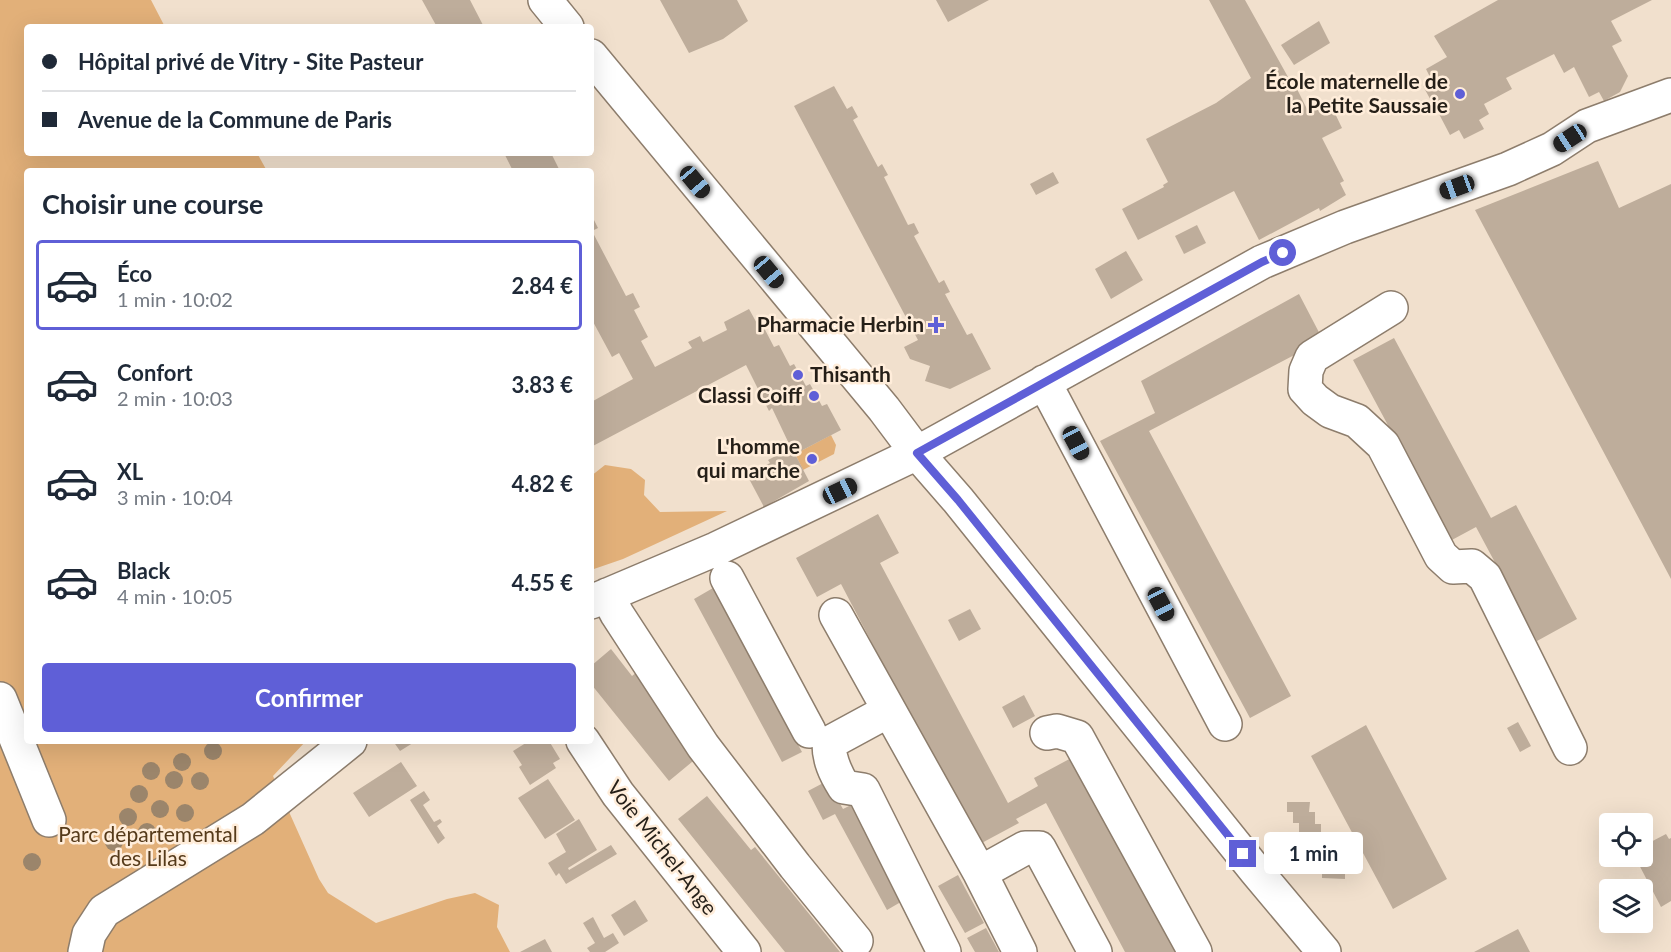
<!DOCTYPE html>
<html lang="fr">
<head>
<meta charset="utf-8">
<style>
	:root { --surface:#fff; --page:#f6f6f7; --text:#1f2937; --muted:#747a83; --line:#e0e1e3; --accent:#5f5fd7 }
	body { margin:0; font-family:Lato,sans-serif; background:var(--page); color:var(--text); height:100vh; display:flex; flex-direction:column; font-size:22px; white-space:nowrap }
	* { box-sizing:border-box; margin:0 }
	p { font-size:20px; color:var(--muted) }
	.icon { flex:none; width:33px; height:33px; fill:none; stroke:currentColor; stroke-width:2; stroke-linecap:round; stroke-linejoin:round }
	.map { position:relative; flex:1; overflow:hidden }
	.sheet { position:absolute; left:24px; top:168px; width:570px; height:576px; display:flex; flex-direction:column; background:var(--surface); border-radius:6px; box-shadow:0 6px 24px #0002 }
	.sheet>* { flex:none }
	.banner { position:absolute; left:24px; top:24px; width:570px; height:132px; border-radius:6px; box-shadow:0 6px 24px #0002; display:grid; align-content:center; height:132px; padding:0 18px; background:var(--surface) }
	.tools { position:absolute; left:1599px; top:813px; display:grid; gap:12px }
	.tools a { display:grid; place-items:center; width:54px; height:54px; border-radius:6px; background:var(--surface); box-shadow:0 6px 24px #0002; font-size:30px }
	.end { position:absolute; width:27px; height:27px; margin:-14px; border:8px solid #5f5fd7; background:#fff; box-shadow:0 0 0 3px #fff }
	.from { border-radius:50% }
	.bubble { position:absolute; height:42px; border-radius:6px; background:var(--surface); box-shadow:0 6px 24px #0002; font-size:20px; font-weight:700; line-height:42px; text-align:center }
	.car { position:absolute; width:18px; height:36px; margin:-18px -9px; border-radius:8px; box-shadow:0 0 4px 2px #0007; background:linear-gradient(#222 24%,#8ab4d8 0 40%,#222 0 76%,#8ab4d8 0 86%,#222 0) }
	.banner b { display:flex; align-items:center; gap:21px; height:57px; font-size:22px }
	.banner b+b { border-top:2px solid var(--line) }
	.banner i { width:15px; height:15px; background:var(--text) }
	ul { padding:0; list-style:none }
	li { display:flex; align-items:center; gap:18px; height:90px; margin:0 12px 9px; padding:0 6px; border:3px solid transparent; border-radius:6px }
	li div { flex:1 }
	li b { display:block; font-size:22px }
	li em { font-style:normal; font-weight:700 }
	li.active { border-color:var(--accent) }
	li>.icon { width:54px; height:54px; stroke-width:1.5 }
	h2 { padding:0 18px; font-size:27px; line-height:72px }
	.cta { display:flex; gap:12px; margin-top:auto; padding:12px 18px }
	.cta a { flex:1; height:69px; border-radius:6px; background:var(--accent); color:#fff; font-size:24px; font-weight:700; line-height:69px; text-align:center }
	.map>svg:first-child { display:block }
	.green { fill:#e2b079 }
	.building { fill:#bead9b }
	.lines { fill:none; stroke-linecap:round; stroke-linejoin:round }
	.minor-casing { stroke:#8d7d6c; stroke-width:36 }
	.minor { stroke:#fff; stroke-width:33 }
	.tree { fill:#9b856b }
	.route { stroke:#5f5fd7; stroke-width:8 }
	.poi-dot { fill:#5f5fd7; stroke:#ffedda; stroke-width:2 }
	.labels { text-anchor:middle; stroke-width:5; stroke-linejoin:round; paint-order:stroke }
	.poi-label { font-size:21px; font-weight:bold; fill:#251f18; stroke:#ffedda; text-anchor:end }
	.park-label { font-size:21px; fill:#553a1a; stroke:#ffedda }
	.street-label { font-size:21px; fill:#251f18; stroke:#ffedda }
</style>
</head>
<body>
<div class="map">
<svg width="1671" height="952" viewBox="0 0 1671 952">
	<rect width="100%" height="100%" fill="#f1e0cd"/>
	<path class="green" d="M0 0H151L165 27H27V153H257L267 171H27V741H306L273 776 319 879 328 893 376 923 447 899 475 893 499 905 497 927 510 952H0Z
		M831 435 836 445 834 454 803 470 795 454Z
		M605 465 631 469 645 480 644 495 660 512 727 511 623 559 591 570V476Z"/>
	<path class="building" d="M422 0H470L484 27H437Z
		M660 0H737L748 21 723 39 689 53Z
		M936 0H989L948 22Z
		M1209 0H1245L1288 77 1290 85 1294 83 1308 111 1329 101 1342 128 1322 138 1344 181 1340 183 1346 195 1320 211 1319 208 1259 240 1234 191 1138 240 1122 209 1164 187 1163 185 1168 182 1146 139 1216 103 1251 78Z
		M1498 0H1652L1611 21 1622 41 1612 46 1628 76 1620 92 1604 101 1599 92 1589 97 1574 67 1564 73 1554 54 1506 78 1512 89 1484 104 1489 114 1479 120 1484 129 1464 139 1459 130 1450 135 1439 114 1448 109 1444 101 1434 106 1423 86 1432 81 1426 69 1447 57 1434 36Z
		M1319 21 1330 43 1294 65 1281 45Z
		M834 86 847 109 852 106 858 117 853 120 878 167 882 164 888 175 884 177 908 225 914 223 919 233 914 236 939 283 944 280 950 292 945 294 967 335 972 333 991 369 950 389 925 381 930 366 910 359 904 347 918 340 794 106Z
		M504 153H551L560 171H513Z
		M1598 161 1619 208 1671 184V579L1475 210Z
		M1053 172 1059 183 1036 195 1030 184Z
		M591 214 598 228 592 231 626 296 633 293 640 307 634 310 648 337 641 341 655 367 692 348 688 342 700 336 703 342 727 330 724 322 749 309 759 327 762 324 774 347 779 345 790 366 794 364 806 386 810 384 822 406 827 404 841 430 795 454 809 481 764 507 747 475 770 463 768 460 791 448 772 408 769 411 746 365 591 447V397L593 401 633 379 619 353 612 357 591 318Z
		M1197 225 1206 243 1184 254 1175 236Z
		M1126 251 1143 280 1111 299 1095 269Z
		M1299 294 1323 340 1149 431 1291 696 1250 718 1100 441 1155 413 1141 381Z
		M1394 338 1491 518 1516 505 1577 619 1537 641 1476 527 1450 541 1353 360Z
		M878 514 899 553 880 563 1008 803 1038 786 1034 778 1075 756 1179 952H1125L1046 803 1016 819 1019 823 978 845 841 584 817 597 796 558Z
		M713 588 802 752 782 762 694 599Z
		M970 609 981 629 959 641 948 620Z
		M611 649 632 676 637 672 698 757 669 781 591 684V666Z
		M1024 695 1035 716 1013 728 1002 707Z
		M1518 722 1531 746 1520 752 1507 728Z
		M1366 725 1447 879 1393 909 1311 756Z
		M393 741H416L400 751Z
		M529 741H549L560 759 553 763 556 768 530 785 519 767 522 765 513 751Z
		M401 762 417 786 369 817 353 793Z
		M548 779 575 820 545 839 518 798Z
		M827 781 843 809 855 803 906 899 887 910 835 814 823 820 808 791Z
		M424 791 430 800 423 805 434 822 440 819 442 822 437 826 445 838 438 844 410 800Z
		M707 796 751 850 755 847 840 952H785L678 819Z
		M1287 802H1310L1309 812H1315V824H1321V834L1327 835V846H1333V857H1339L1338 868H1345V879L1322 878V868L1316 867V856H1311V845H1305V834H1299V823H1293V812H1287Z
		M579 819 597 850 568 868 569 870 611 845 617 854 566 884 559 873 556 876 548 863 566 852 556 834Z
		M1666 834 1669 839 1671 838V901L1661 907 1635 857 1642 856V854L1646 852 1643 846Z
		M958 875 984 923 965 933 938 886Z
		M635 900 648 921 624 936 611 915Z
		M593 917 604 938 613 933 619 943 605 952H590L587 948 595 943 583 923Z
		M986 928 999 952H975L967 938Z
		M1518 929 1530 952H1474Z
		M545 939 552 952H520Z"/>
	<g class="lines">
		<g class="minor-casing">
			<path id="minor" d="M545 0 567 27
				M591 56 884 409 917 453 958 500 1256 871 1324 952
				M1391 308 1312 357 1306 371 1305 389 1315 400 1330 411 1357 421 1383 445 1441 556 1453 567 1472 566 1485 577 1570 748
				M1044 382 1225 724
				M727 578 809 731
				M607 595 617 614 703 746 795 866 856 941
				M591 602 716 549 917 453 1262 262 1345 227 1508 169 1552 149 1587 126 1671 95
				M836 615 980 873 1020 952
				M0 699 49 820
				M888 711 829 743C829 760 835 773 844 787L863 790 944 952
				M1047 733 1057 731 1077 737 1195 952
				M583 741 618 794 744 952
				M980 873 1025 848H1039L1095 952
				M85 952 89 934 104 911 253 819 350 741"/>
		</g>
		<use href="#minor" class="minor"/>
	</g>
	<g class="tree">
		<circle cx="213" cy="751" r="9"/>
		<circle cx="182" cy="762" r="9"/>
		<circle cx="151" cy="771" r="9"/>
		<circle cx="174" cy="780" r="9"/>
		<circle cx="200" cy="781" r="9"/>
		<circle cx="139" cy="794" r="9"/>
		<circle cx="160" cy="809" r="9"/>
		<circle cx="185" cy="813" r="9"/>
		<circle cx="128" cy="817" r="9"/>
		<circle cx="147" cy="832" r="9"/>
		<circle cx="114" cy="842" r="9"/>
		<circle cx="32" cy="862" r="9"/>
	</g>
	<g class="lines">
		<path class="route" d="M1243 854 958 500 917 453 1262 262 1283 253"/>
	</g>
	<g class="poi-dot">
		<circle cx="1460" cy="94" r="6"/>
		<path d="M933 316h6v6h6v6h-6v6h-6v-6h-6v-6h6z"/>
		<circle cx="798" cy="375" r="6"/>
		<circle cx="814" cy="396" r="6"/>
		<circle cx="812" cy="459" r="6"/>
	</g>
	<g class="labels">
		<g class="poi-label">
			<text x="1448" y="89">École maternelle de<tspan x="1448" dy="24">la Petite Saussaie</tspan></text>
			<text x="924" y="332">Pharmacie Herbin</text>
			<text x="810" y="382" text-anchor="start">Thisanth</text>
			<text x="802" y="403">Classi Coiff</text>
			<text x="800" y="454">L'homme<tspan x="800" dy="24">qui marche</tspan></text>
		</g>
		<g class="park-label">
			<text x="148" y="842">Parc départemental<tspan x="148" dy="24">des Lilas</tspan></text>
		</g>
		<g class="street-label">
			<text transform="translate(662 848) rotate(52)" y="7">Voie Michel-Ange</text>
		</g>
	</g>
</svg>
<div class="tools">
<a><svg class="icon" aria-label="locate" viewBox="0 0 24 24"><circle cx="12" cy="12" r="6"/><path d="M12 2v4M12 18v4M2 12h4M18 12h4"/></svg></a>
<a><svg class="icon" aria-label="layers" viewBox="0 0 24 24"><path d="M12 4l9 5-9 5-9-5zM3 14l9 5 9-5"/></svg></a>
</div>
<i class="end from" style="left:1283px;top:253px"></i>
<i class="end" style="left:1243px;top:854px"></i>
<div class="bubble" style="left:1264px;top:832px;width:99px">1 min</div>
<i class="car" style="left:1570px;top:138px;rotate:237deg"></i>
<i class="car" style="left:695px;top:182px;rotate:140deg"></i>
<i class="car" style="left:1457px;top:187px;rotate:250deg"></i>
<i class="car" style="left:769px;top:272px;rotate:140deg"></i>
<i class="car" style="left:1076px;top:443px;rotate:152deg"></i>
<i class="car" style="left:840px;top:491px;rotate:65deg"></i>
<i class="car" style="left:1161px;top:604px;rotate:152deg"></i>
<div class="banner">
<b><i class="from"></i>Hôpital privé de Vitry - Site Pasteur</b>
<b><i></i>Avenue de la Commune de Paris</b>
</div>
<section class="sheet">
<h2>Choisir une course</h2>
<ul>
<li class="active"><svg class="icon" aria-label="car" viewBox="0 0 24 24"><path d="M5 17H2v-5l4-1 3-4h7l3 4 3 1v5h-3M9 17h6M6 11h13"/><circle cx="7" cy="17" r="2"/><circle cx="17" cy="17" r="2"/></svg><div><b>Éco</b><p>1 min · 10:02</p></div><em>2.84 €</em></li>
<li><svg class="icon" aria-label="car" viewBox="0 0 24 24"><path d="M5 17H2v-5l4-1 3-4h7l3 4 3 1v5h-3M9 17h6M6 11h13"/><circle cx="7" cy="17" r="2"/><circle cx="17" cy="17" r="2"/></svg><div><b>Confort</b><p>2 min · 10:03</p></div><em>3.83 €</em></li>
<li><svg class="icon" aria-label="car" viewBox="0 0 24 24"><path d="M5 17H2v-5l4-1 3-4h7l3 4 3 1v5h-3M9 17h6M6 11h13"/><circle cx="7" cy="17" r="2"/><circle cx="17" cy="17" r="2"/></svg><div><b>XL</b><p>3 min · 10:04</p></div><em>4.82 €</em></li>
<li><svg class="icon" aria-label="car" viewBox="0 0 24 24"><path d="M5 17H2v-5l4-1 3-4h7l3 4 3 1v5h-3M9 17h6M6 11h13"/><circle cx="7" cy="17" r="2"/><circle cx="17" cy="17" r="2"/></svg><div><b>Black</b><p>4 min · 10:05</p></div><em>4.55 €</em></li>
</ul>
<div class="cta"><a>Confirmer</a></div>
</section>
</div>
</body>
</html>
